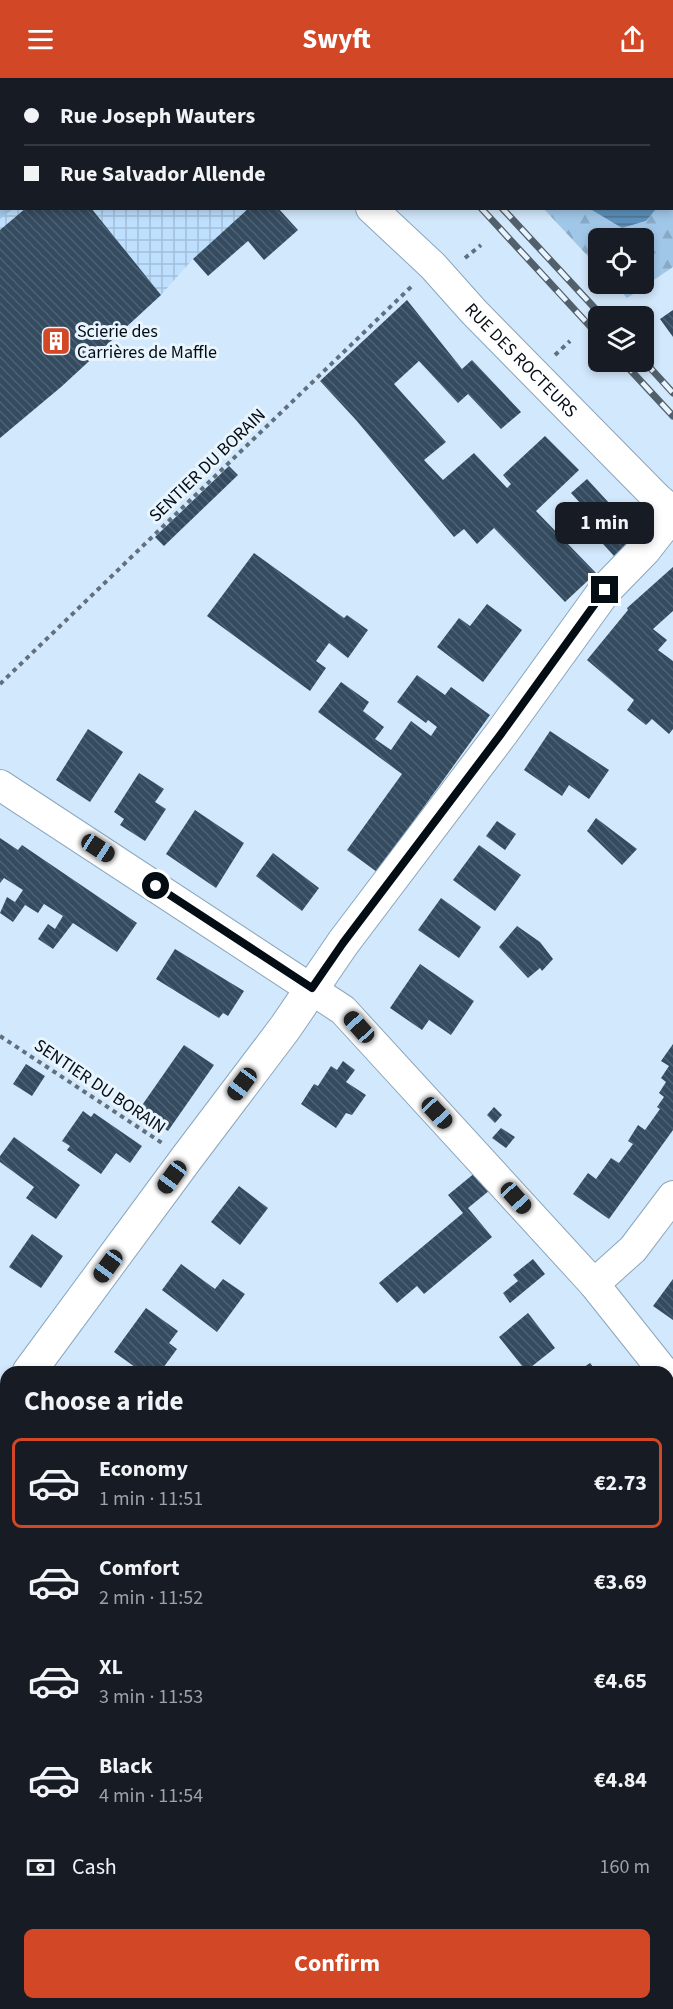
<!DOCTYPE html>
<html lang="en">
<head>
<meta charset="utf-8">
<style>
	:root { --surface:#171b24; --page:#242831; --text:#f1f3f6; --muted:#9ea1a6; --line:#363941; --accent:#d24826 }
	body { margin:0; font-family:"Source Sans 3",sans-serif; background:var(--page); color:var(--text); height:100vh; display:flex; flex-direction:column; font-size:22px; white-space:nowrap }
	* { box-sizing:border-box; margin:0 }
	p { font-size:20px; color:var(--muted) }
	.icon { flex:none; width:33px; height:33px; fill:none; stroke:currentColor; stroke-width:2; stroke-linecap:round; stroke-linejoin:round }
	.map { position:relative; flex:1; overflow:hidden }
	.side { position:absolute; left:0px; top:1288px; width:674px; height:644px; display:flex; flex-direction:column; background:var(--surface); border-radius:18px 18px 0 0; box-shadow:0 3px 9px #0003 }
	.side>* { flex:none }
	.hud { position:absolute; left:0px; top:0px; width:674px; height:132px; box-shadow:0 3px 9px #0003; display:grid; align-content:center; height:132px; padding:0 24px; background:var(--surface) }
	.controls { position:absolute; left:588px; top:150px; display:grid; gap:12px }
	.controls a { display:grid; place-items:center; width:66px; height:66px; border-radius:9px; background:var(--surface); box-shadow:0 3px 9px #0003; font-size:30px }
	.end { position:absolute; width:27px; height:27px; margin:-14px; border:8px solid #040c14; background:#fff; box-shadow:0 0 0 3px #fff }
	.from { border-radius:50% }
	.bubble { position:absolute; height:42px; border-radius:9px; background:var(--surface); box-shadow:0 3px 9px #0003; font-size:20px; font-weight:700; line-height:42px; text-align:center }
	.car { position:absolute; width:18px; height:36px; margin:-18px -9px; border-radius:8px; box-shadow:0 0 4px 2px #0007; background:linear-gradient(#222 24%,#8ab4d8 0 40%,#222 0 76%,#8ab4d8 0 86%,#222 0) }
	.hud b { display:flex; align-items:center; gap:21px; height:57px; font-size:22px }
	.hud b+b { border-top:2px solid var(--line) }
	.hud i { width:15px; height:15px; background:var(--text) }
	ul { padding:0; list-style:none }
	li { display:flex; align-items:center; gap:18px; height:90px; margin:0 12px 9px; padding:0 12px; border:3px solid transparent; border-radius:9px }
	li div { flex:1 }
	li b { display:block; font-size:22px }
	li em { font-style:normal; font-weight:700 }
	li.on { border-color:var(--accent) }
	li>.icon { width:54px; height:54px; stroke-width:1.5 }
	h2 { padding:0 24px; font-size:27px; line-height:72px }
	.pay { display:flex; align-items:center; gap:15px; height:66px; padding:0 24px; font-size:22px }
	.pay p { margin-inline-start:auto }
	.cta { display:flex; gap:12px; margin-top:auto; padding:12px 24px }
	.cta a { flex:1; height:69px; border-radius:9px; background:var(--accent); color:#fff; font-size:24px; font-weight:700; line-height:69px; text-align:center }
	header { display:flex; justify-content:space-between; align-items:center; height:78px; padding:0 24px; background:var(--accent); color:#fff; font-size:27px; font-weight:700 }
	.map>svg:first-child { display:block }
	.industrial { fill:url(#industrial-grid) }
	.forest { fill:url(#forest-firs) }
	.water { fill:url(#water-rules) }
	.building { fill:url(#building-back-hatch) }
	.lines { fill:none; stroke-linecap:round; stroke-linejoin:round }
	.street-casing { stroke:#8ba6bd; stroke-width:32 }
	.secondary-casing { stroke:#8ba6bd; stroke-width:35 }
	.primary-casing { stroke:#6d8da8; stroke-width:35 }
	.path { stroke:#62707e; stroke-width:4; stroke-dasharray:4.5 4.5; stroke-linecap:butt }
	.street { stroke:#fff; stroke-width:30 }
	.secondary { stroke:#fff; stroke-width:33 }
	.primary { stroke:#cae4fb; stroke-width:33 }
	.rail-casing { stroke:#52606c; stroke-width:7 }
	.rail { stroke:#e8f4fe; stroke-width:4.5; stroke-dasharray:14; stroke-linecap:butt }
	.route { stroke:#040c14; stroke-width:8 }
	.labels { text-anchor:middle; stroke-width:6; stroke-linejoin:round; paint-order:stroke }
	.poi-label { font-size:18px; fill:#040c14; stroke:#e8f4fe; text-anchor:start }
	.street-label { font-size:18px; fill:#040c14; stroke:#e8f4fe }
</style>
</head>
<body>
<header><svg class="icon" aria-label="menu" viewBox="0 0 24 24"><path d="M4 6h16M4 12h16M4 18h16"/></svg>Swyft<svg class="icon" aria-label="share" viewBox="0 0 24 24"><path d="M12 15V3M7 8l5-5 5 5M5 13v7h14v-7"/></svg></header>
<div class="map">
<svg width="673" height="1931" viewBox="0 0 673 1931">
	<defs>
		<pattern id="industrial-grid" width="8" height="8" patternUnits="userSpaceOnUse" patternTransform="scale(1.5)"><rect width="8" height="8" fill="#bee0fe"/><path d="M0 4h8M4 0v8" fill="none" stroke="#a2bfd9"/></pattern>
		<pattern id="forest-firs" width="22" height="20" patternUnits="userSpaceOnUse" patternTransform="scale(1.5)"><rect width="22" height="20" fill="#a1c7e8"/><path d="M5 1l3.5 6h-7zM16 11l3.5 6h-7z" fill="#89aac6"/></pattern>
		<pattern id="water-rules" width="6" height="5" patternUnits="userSpaceOnUse" patternTransform="scale(1.5)"><rect width="6" height="5" fill="#5e91bb"/><path d="M0 2.5h6" fill="none" stroke="#4b7597"/></pattern>
		<pattern id="building-back-hatch" width="6" height="6" patternUnits="userSpaceOnUse" patternTransform="scale(1.5)"><rect width="6" height="6" fill="#354c60"/><path d="M-1 5l2 2M0 0l6 6M5-1l2 2" fill="none" stroke="#4e6172"/></pattern>
	</defs>
	<rect width="100%" height="100%" fill="#d2e8fc"/>
	<path class="industrial" d="M13 130 249 131 193 181 161 217 61 309 0 360V141Z"/>
	<path class="forest" d="M0 0H173L2 2V130L13 131 0 141Z
		M673 114V189L627 220 614 206H644V160H598V189L544 131H590L622 150 646 143 656 131 672 130Z"/>
	<path class="water" d="M472 0H673V114L672 2Z
		M590 131H656L646 143 622 150Z"/>
	<path class="building" d="M26 130H91L161 217 61 309 0 360V152Z
		M249 130H278L298 152 264 182 248 163 208 198 193 181Z
		M407 222 462 291 472 282 521 334 501 351 468 316 458 325 419 283 394 306 446 364 424 382 443 402 474 375 507 410 511 406 503 397 545 358 579 392 536 433 596 495 565 524 494 450 477 466 464 451 454 459 356 342 320 303Z
		M673 232V259L660 241Z
		M229 388 238 397 164 468 155 459Z
		M587 401 633 451 631 462 614 478 573 433 581 426 571 415Z
		M254 475 344 540 347 537 368 552 348 580 329 565 316 583 326 590 310 613 207 538Z
		M673 489V533L653 551 667 562 658 572 673 583V651L669 656 652 641 646 647 627 632 634 622 587 582 628 532 627 530Z
		M487 526 522 552 483 604 437 569 459 540 470 548Z
		M417 597 445 617 451 609 490 637 377 794 347 772 402 696 318 634 341 604 369 624 363 633 384 649 375 661 391 672 411 643 431 658 437 649 428 642 426 645 397 624Z
		M88 651 123 674 90 724 56 702Z
		M550 653 609 692 589 721 569 707 562 718 524 692Z
		M139 695 164 711 155 724 166 731 145 763 120 747 124 741 114 734Z
		M195 732 244 765 216 810 166 776Z
		M596 740 637 771 622 787 587 753Z
		M497 743 516 756 505 772 486 758Z
		M0 760 18 772 22 767 137 845 117 874 73 845 53 871 38 861 48 846 55 851 63 838 44 826 38 835 25 827 13 844 0 835 7 819 15 824 23 812 4 800 0 805Z
		M479 767 521 797 495 833 453 802Z
		M273 775 319 810 302 833 256 798Z
		M441 820 481 849 459 880 418 852Z
		M517 848 540 864 553 881 542 893 540 890 528 900 499 869Z
		M175 871 244 913 228 938 223 935 219 940 156 901Z
		M420 886 474 923 451 957 429 942 422 952 390 930Z
		M673 966V1052L609 1141 573 1116 588 1095 596 1101 611 1080 619 1085 633 1066 628 1063 638 1047 645 1052 660 1031 657 1029 664 1019 659 1015 666 1004 661 1000 669 988 661 983Z
		M184 967 214 987 168 1053 138 1033Z
		M343 983 355 992 346 1004 366 1017 352 1037 346 1035 336 1050 301 1026 314 1006 318 1008 331 988 337 992Z
		M26 986 45 998 32 1018 13 1006Z
		M494 1029 502 1037 495 1045 487 1037Z
		M83 1033 91 1039 94 1035 142 1068 130 1085 116 1075 101 1096 67 1072 70 1068 62 1063Z
		M501 1050 515 1059 506 1070 492 1060Z
		M14 1059 80 1107 56 1141 26 1120 34 1109 0 1084V1078Z
		M476 1094 490 1112 468 1130 492 1159 424 1216 417 1208 397 1225 379 1205 463 1135 448 1117Z
		M239 1108 268 1130 240 1167 211 1144Z
		M32 1156 63 1178 41 1210 9 1189Z
		M533 1181 545 1196 510 1225 503 1215 518 1203 513 1197Z
		M181 1186 215 1211 223 1201 245 1216 217 1254 162 1212Z
		M673 1201V1242L653 1228Z
		M146 1230 178 1253 169 1265 177 1271 160 1294H142L114 1274Z
		M528 1235 555 1270 526 1293 499 1259Z
		M590 1285 597 1294H577Z
		M668 1383 673 1390V1429L668 1434Z
		M0 1447 6 1452V1509L0 1516Z
		M6 1550V1579L2 1583 0 1556Z
		M673 1750V1783L668 1789V1757Z
		M0 1758 6 1765V1832L0 1826Z
		M89 1926H136L140 1931H93Z
		M273 1926H310L314 1931H277Z
		M450 1926H515L521 1931H452L448 1928Z"/>
	<g class="lines">
		<g class="street-casing">
			<g id="street">
				<path id="s1" d="M371 130 433 188 474 234 656 419 673 434"/>
				<path d="M0 707 343 932 594 1206 664 1294"/>
				<path d="M594 1206 633 1171 673 1118"/>
				<path d="M0 1889 6 1885"/>
			</g>
		</g>
		<g class="secondary-casing">
			<path id="secondary" d="M29 1294 186 1081 285 950 343 865 501 656 605 512 644 472 673 435
				M0 1335 6 1327"/>
		</g>
		<g class="primary-casing">
			<path id="primary" d="M0 1391 6 1395
				M650 1926 656 1931"/>
		</g>
		<path class="path" d="M465 180 481 167
			M555 277 570 263
			M0 606 413 207
			M0 958 162 1065"/>
		<use href="#street" class="street"/>
		<use href="#secondary" class="secondary"/>
		<use href="#primary" class="primary"/>
		<g class="rail-casing">
			<path id="rail" d="M360 0 362 2
				M381 0 382 2
				M481 130 598 257
				M502 130 602 238
				M644 283 673 315
				M623 284 673 338"/>
		</g>
		<use href="#rail" class="rail"/>
	</g>
	<g class="lines">
		<path class="route" d="M156 808 312 910 343 865 501 656 605 512"/>
	</g>
	<defs>
		<g id="building-square" transform="scale(1.5)"><rect x="-9" y="-9" width="18" height="18" rx="4" fill="#d24826" stroke="#e8f4fe"/><path d="M-4-6H4V6H1V3H-1V6H-4ZM-2.5-4.3h1.7v1.8h-1.7ZM.8-4.3h1.7v1.8H.8ZM-2.5-1h1.7V.8h-1.7ZM.8-1h1.7V.8H.8Z" fill="#fff"/></g>
	</defs>
	<g fill-rule="evenodd">
		<use href="#building-square" x="56" y="263"/>
	</g>
	<g class="labels">
		<g class="poi-label">
			<text x="77" y="259">Scierie des<tspan x="77" dy="21">Carrières de Maffle</tspan></text>
		</g>
		<g class="street-label">
			<text dy="6" stroke="none"><textPath href="#s1" startOffset="214">RUE DES ROCTEURS</textPath></text>
			<text transform="translate(207 387) rotate(-44)" y="6">SENTIER DU BORAIN</text>
			<text transform="translate(100 1008) rotate(34)" y="6">SENTIER DU BORAIN</text>
		</g>
	</g>
</svg>
<div class="controls">
<a><svg class="icon" aria-label="locate" viewBox="0 0 24 24"><circle cx="12" cy="12" r="6"/><path d="M12 2v4M12 18v4M2 12h4M18 12h4"/></svg></a>
<a><svg class="icon" aria-label="layers" viewBox="0 0 24 24"><path d="M12 4l9 5-9 5-9-5zM3 14l9 5 9-5"/></svg></a>
</div>
<i class="end from" style="left:156px;top:808px"></i>
<i class="end" style="left:605px;top:512px"></i>
<div class="bubble" style="left:555px;top:424px;width:99px">1 min</div>
<i class="car" style="left:98px;top:770px;rotate:123deg"></i>
<i class="car" style="left:359px;top:949px;rotate:318deg"></i>
<i class="car" style="left:242px;top:1006px;rotate:217deg"></i>
<i class="car" style="left:437px;top:1035px;rotate:137deg"></i>
<i class="car" style="left:172px;top:1099px;rotate:216deg"></i>
<i class="car" style="left:516px;top:1120px;rotate:138deg"></i>
<i class="car" style="left:108px;top:1188px;rotate:216deg"></i>
<div class="hud">
<b><i class="from"></i>Rue Joseph Wauters</b>
<b><i></i>Rue Salvador Allende</b>
</div>
<section class="side">
<h2>Choose a ride</h2>
<ul>
<li class="on"><svg class="icon" aria-label="car" viewBox="0 0 24 24"><path d="M5 17H2v-5l4-1 3-4h7l3 4 3 1v5h-3M9 17h6M6 11h13"/><circle cx="7" cy="17" r="2"/><circle cx="17" cy="17" r="2"/></svg><div><b>Economy</b><p>1 min · 11:51</p></div><em>€2.73</em></li>
<li><svg class="icon" aria-label="car" viewBox="0 0 24 24"><path d="M5 17H2v-5l4-1 3-4h7l3 4 3 1v5h-3M9 17h6M6 11h13"/><circle cx="7" cy="17" r="2"/><circle cx="17" cy="17" r="2"/></svg><div><b>Comfort</b><p>2 min · 11:52</p></div><em>€3.69</em></li>
<li><svg class="icon" aria-label="car" viewBox="0 0 24 24"><path d="M5 17H2v-5l4-1 3-4h7l3 4 3 1v5h-3M9 17h6M6 11h13"/><circle cx="7" cy="17" r="2"/><circle cx="17" cy="17" r="2"/></svg><div><b>XL</b><p>3 min · 11:53</p></div><em>€4.65</em></li>
<li><svg class="icon" aria-label="car" viewBox="0 0 24 24"><path d="M5 17H2v-5l4-1 3-4h7l3 4 3 1v5h-3M9 17h6M6 11h13"/><circle cx="7" cy="17" r="2"/><circle cx="17" cy="17" r="2"/></svg><div><b>Black</b><p>4 min · 11:54</p></div><em>€4.84</em></li>
</ul>
<div class="pay"><svg class="icon" aria-label="cash" viewBox="0 0 24 24"><path d="M3 7h18v10H3z"/><circle cx="12" cy="12" r="2"/></svg>Cash<p>160 m</p></div>
<div class="cta"><a>Confirm</a></div>
</section>
</div>
</body>
</html>
